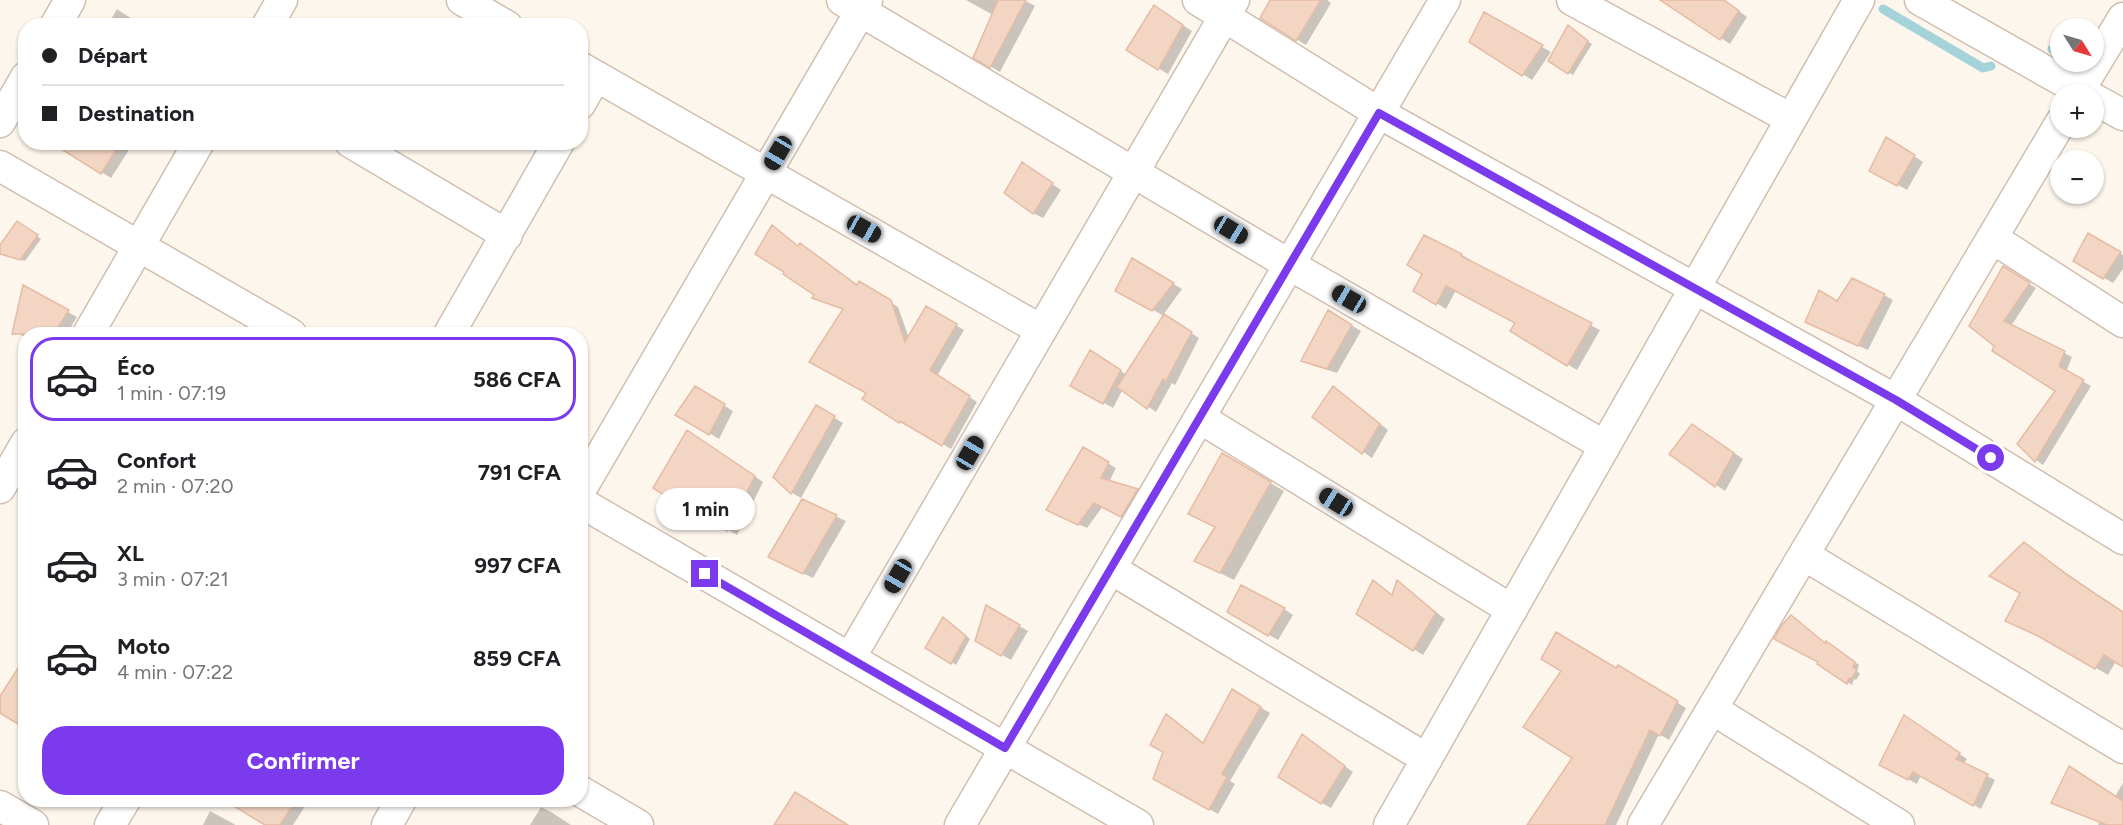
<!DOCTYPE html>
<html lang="fr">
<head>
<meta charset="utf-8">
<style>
	:root { --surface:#fff; --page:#f6f6f6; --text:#202124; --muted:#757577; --line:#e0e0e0; --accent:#7c3aed }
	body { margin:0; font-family:Figtree,sans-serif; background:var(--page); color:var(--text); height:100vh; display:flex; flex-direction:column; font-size:22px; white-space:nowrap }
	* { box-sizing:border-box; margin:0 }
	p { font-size:20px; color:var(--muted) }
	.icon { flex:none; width:33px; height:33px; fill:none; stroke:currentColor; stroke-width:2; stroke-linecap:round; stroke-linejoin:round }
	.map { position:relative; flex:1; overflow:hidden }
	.sheet { position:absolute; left:18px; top:327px; width:570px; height:480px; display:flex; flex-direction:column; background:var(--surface); border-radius:24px; box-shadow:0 2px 4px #0004 }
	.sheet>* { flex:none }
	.hud { position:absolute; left:18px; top:18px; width:570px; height:132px; border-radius:24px; box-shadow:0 2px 4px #0004; display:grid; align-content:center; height:132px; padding:0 24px; background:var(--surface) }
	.needle { width:39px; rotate:127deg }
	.buttons { position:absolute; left:2050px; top:18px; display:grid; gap:12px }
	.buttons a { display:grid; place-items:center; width:54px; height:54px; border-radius:50%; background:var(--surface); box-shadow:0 2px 4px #0004; font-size:30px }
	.end { position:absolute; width:27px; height:27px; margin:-14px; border:8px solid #7c3aed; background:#fff; box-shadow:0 0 0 3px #fff }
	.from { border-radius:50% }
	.bubble { position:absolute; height:42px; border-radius:21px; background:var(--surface); box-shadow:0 2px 4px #0004; font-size:20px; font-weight:700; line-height:42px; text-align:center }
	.car { position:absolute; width:18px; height:36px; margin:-18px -9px; border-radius:8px; box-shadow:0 0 4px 2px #0007; background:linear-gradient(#222 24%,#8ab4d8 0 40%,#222 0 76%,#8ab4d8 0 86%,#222 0) }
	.hud b { display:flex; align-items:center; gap:21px; height:57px; font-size:22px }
	.hud b+b { border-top:2px solid var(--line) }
	.hud i { width:15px; height:15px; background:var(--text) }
	ul { padding:10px 0 0; list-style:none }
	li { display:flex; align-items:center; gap:18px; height:84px; margin:0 12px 9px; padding:0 12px; border:3px solid transparent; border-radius:24px }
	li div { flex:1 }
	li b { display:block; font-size:22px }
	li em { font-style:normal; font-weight:700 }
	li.selected { border-color:var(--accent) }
	li>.icon { width:54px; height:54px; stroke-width:1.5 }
	.button { display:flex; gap:12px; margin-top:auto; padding:12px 24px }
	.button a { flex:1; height:69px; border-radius:24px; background:var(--accent); color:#fff; font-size:24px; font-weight:700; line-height:69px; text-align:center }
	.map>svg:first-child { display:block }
	.shadow { fill:#0003 }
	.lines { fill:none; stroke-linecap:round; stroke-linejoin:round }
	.stream { stroke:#a5d3da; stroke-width:9 }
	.building { fill:#f3d5c3; stroke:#e6bba3; stroke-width:1.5 }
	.minor-casing { stroke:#d1beb0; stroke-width:33 }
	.minor { stroke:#fff; stroke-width:30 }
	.route { stroke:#7c3aed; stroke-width:8 }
</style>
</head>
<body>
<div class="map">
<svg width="2123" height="825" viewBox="0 0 2123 825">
	<rect width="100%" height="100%" fill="#fdf6ec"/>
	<path class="shadow" d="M966 0H1024L1035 6 1000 72 975 57 993 15Z
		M1271 0H1327L1331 3 1306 45 1296 39Z
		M1670 0H1724L1747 17 1730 44 1686 15Z
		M117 9 126 15 144 26H107Z
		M1164 13 1192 31 1168 74 1128 50Z
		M1484 15 1551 52 1532 80 1471 42Z
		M1572 30 1592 44 1573 75 1550 61Z
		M80 142H134L111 178 73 155Z
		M1896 144 1923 162 1907 190 1871 170Z
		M1032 170 1061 190 1043 218 1033 213Z
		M21 225 41 239 25 261 0 253V248Z
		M780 232 800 247 858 286 860 283 898 307 909 338 927 308 964 330 937 376 977 402 951 449 909 424 907 426 899 422 868 392 844 310 814 298 816 294Z
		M2089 235 2123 255V269L2113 283 2075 261Z
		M1462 255 1471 260 1470 262 1600 330 1577 370 1512 331 1517 322 1456 290 1446 309 1415 290Z
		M1142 265 1182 289 1163 315 1199 338 1175 385 1172 383 1156 412 1123 389 1113 408 1072 385 1100 358 1127 375 1164 316 1117 290Z
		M2011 272 2036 288 2011 326 2072 357 2066 372 2091 386 2043 465 2036 460 2019 444 2057 391 1994 351Z
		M24 288 77 317 67 334H26V338L14 331Z
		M1884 295 1893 300 1868 350 1816 327 1838 303Z
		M1329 312 1361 331 1337 373 1312 365 1303 360Z
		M695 388 733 411 719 439 677 414Z
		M1334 388 1388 430 1372 458 1314 417Z
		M816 407 843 423 801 498 792 493Z
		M1702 431 1743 459 1725 491 1671 454Z
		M697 437 763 482 737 535 695 511 694 513 655 488Z
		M1084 449 1116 468 1109 482 1137 490 1145 495 1130 521 1103 506 1087 528 1056 514Z
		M1223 455 1284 491 1234 580 1196 561 1216 528 1190 514Z
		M802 501 846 521 813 578 779 562Z
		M2024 543 2123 613V666L2116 661 2108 675 2052 642 2007 621 2022 593Z
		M1398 583 1445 619 1423 655 1357 613 1382 587 1393 596Z
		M987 608 1028 631 1011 660 977 641Z
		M1284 609 1293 615 1278 640 1229 612Z
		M948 621 970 639 956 665 927 647Z
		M1826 645H1830L1859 665 1857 671 1860 674 1856 680 1854 679 1852 685 1818 664Z
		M1619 667 1686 708 1669 740 1659 734 1616 825H1541Z
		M1233 691 1270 713 1230 781 1235 784 1218 814 1155 778 1165 752 1167 716 1204 744Z
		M1912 721 1967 759 1963 764 1995 780 1981 809 1921 775 1917 784 1881 764Z
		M1303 736 1353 772 1331 808 1322 803Z
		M2123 783V825H2098L2100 822Z
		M257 800H309L293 825H268L249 813Z
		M541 807 551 812 571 825H530Z
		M210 811 234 824 235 825H203Z"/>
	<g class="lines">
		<path class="stream" d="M1883 9 1983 68 1991 66
			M2052 49 2061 46"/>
	</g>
	<path class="building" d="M998 0H1026L990 68 973 58Z
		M1270 0H1321L1296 41 1260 18Z
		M1660 0H1724L1739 11 1720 40Z
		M1154 5 1183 25 1158 70 1126 50Z
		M1484 12 1543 45 1522 76 1469 42Z
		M1568 25 1588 41 1568 74 1548 61Z
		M1886 137 1915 155 1897 186 1869 171Z
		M50 142H121L101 174Z
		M1022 162 1053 183 1033 214 1004 193Z
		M17 221 38 235 20 260 0 254V245Z
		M772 225 798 246 800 243 857 285 859 281 891 300 905 342 926 306 957 324 930 370 970 396 942 446 900 421 899 423 862 399 866 393 809 362 843 309 812 298 814 295 783 274 784 272 755 254Z
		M2088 233 2121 252 2103 279 2073 261Z
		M1424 235 1462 254 1461 256 1592 323 1567 366 1510 331 1515 323 1446 286 1436 305 1413 291 1422 274 1407 265Z
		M1132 258 1174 283 1152 311 1115 291Z
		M2003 266 2030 283 2004 321 2065 351 2059 366 2084 380 2035 462 2017 444 2055 391 1992 351 1994 346 1969 326Z
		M1852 278 1885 294 1858 346 1805 322 1819 290 1837 301Z
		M23 285 69 310 54 334H12Z
		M1328 310 1352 325 1327 369 1301 361Z
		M1164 314 1192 332 1166 381 1163 379 1147 409 1117 387Z
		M1090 350 1121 370 1103 404 1070 386Z
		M695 386 725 404 709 435 675 415Z
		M1333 386 1380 424 1362 454 1312 417Z
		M816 405 835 416 791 494 773 477Z
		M1692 424 1734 453 1715 487 1669 454Z
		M687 430 755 476 727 531 685 507V509L653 488Z
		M1083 447 1109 462 1101 478 1138 489 1121 517 1094 503 1078 525 1046 510Z
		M1222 453 1271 482 1220 573 1194 561 1215 527 1188 514Z
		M802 499 837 515 803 574 768 557Z
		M2024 542 2070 577 2123 612V667L2104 655 2095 669 2038 636 2005 621 2020 593 1989 576Z
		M1373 580 1392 595 1397 580 1436 613 1413 651 1356 614Z
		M1241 585 1285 608 1268 636 1227 612Z
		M986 605 1020 625 1001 656 975 641Z
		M1791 615 1825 643 1826 641 1855 662 1853 667 1857 670 1851 679 1849 678 1847 684 1817 664 1818 662 1774 639 1782 625Z
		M943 617 966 636 951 664 925 648Z
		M1556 632 1616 668 1618 665 1678 701 1660 736 1650 730 1605 825H1527L1572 758 1523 727 1561 671 1541 659Z
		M26 656V729L0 713V696Z
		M1232 689 1261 707 1222 774 1227 777 1209 810 1153 779 1163 752 1150 745 1166 714 1203 743Z
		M1904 715 1960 753 1956 759 1988 774 1973 806 1913 772 1908 780 1879 765Z
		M1302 734 1345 766 1321 804 1278 777Z
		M2069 766 2123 801V825H2107L2051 803Z
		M795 792 848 825H774Z
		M224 800H296L280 825H265Z"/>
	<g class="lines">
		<g class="minor-casing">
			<path id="minor" d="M462 0 507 26
				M842 0 1290 265 1605 446
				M1198 0 1379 113 1896 400 2123 539
				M1572 0 1791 119
				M1920 0 2086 94
				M55 26 70 0
				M267 26 282 0
				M580 67 1041 330
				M2077 94 2123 18
				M2094 99 2123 115
				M580 104 596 76
				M0 122 26 77
				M350 142 507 235
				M0 166 291 334
				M1992 238 2123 322
				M88 334 199 142
				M449 334 559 142
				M1200 418 1512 610
				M0 488 26 443
				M580 491 867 0
				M580 502 1138 825
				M1804 555 2123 748
				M1111 569 1427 759
				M850 658 1234 0
				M1712 709 1899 825
				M580 791 638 825
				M0 806 33 825
				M110 825 125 800
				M387 825 401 800
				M960 825 1445 0
				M1389 825 1859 0
				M1643 825 2061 122"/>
		</g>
		<use href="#minor" class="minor"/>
	</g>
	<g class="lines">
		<path class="route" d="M705 574 1005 748 1379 113 1896 400 1991 458"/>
	</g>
</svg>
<div class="buttons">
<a><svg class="needle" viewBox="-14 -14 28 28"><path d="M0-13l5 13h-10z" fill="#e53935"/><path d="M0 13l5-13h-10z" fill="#757577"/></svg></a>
<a>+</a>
<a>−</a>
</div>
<i class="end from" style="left:1991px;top:458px"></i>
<i class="end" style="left:705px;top:574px"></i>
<div class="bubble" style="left:656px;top:488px;width:99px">1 min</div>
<i class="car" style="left:778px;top:153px;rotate:210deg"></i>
<i class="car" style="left:864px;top:229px;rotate:119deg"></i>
<i class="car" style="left:1231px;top:230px;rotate:121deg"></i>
<i class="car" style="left:1349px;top:299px;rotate:300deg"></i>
<i class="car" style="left:970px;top:453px;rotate:30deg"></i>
<i class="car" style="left:1336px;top:502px;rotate:302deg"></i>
<i class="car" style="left:898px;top:576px;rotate:210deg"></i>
<div class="hud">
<b><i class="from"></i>Départ</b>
<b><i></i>Destination</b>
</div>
<section class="sheet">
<ul>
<li class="selected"><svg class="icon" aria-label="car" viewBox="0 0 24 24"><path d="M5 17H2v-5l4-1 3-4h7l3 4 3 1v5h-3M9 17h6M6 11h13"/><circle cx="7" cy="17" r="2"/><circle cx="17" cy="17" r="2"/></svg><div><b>Éco</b><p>1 min · 07:19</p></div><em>586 CFA</em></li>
<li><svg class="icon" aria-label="car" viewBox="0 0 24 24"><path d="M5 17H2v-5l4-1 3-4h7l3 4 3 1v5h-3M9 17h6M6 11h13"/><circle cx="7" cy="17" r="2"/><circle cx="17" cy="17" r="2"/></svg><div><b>Confort</b><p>2 min · 07:20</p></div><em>791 CFA</em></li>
<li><svg class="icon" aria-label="car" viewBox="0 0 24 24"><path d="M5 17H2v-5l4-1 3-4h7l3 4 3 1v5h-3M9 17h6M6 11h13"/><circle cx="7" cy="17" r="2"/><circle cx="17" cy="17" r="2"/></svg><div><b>XL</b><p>3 min · 07:21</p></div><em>997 CFA</em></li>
<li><svg class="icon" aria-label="car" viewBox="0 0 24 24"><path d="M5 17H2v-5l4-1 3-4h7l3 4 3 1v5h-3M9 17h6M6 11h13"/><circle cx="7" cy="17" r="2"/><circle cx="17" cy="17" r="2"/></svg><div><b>Moto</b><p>4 min · 07:22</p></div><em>859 CFA</em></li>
</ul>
<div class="button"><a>Confirmer</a></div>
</section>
</div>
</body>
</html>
